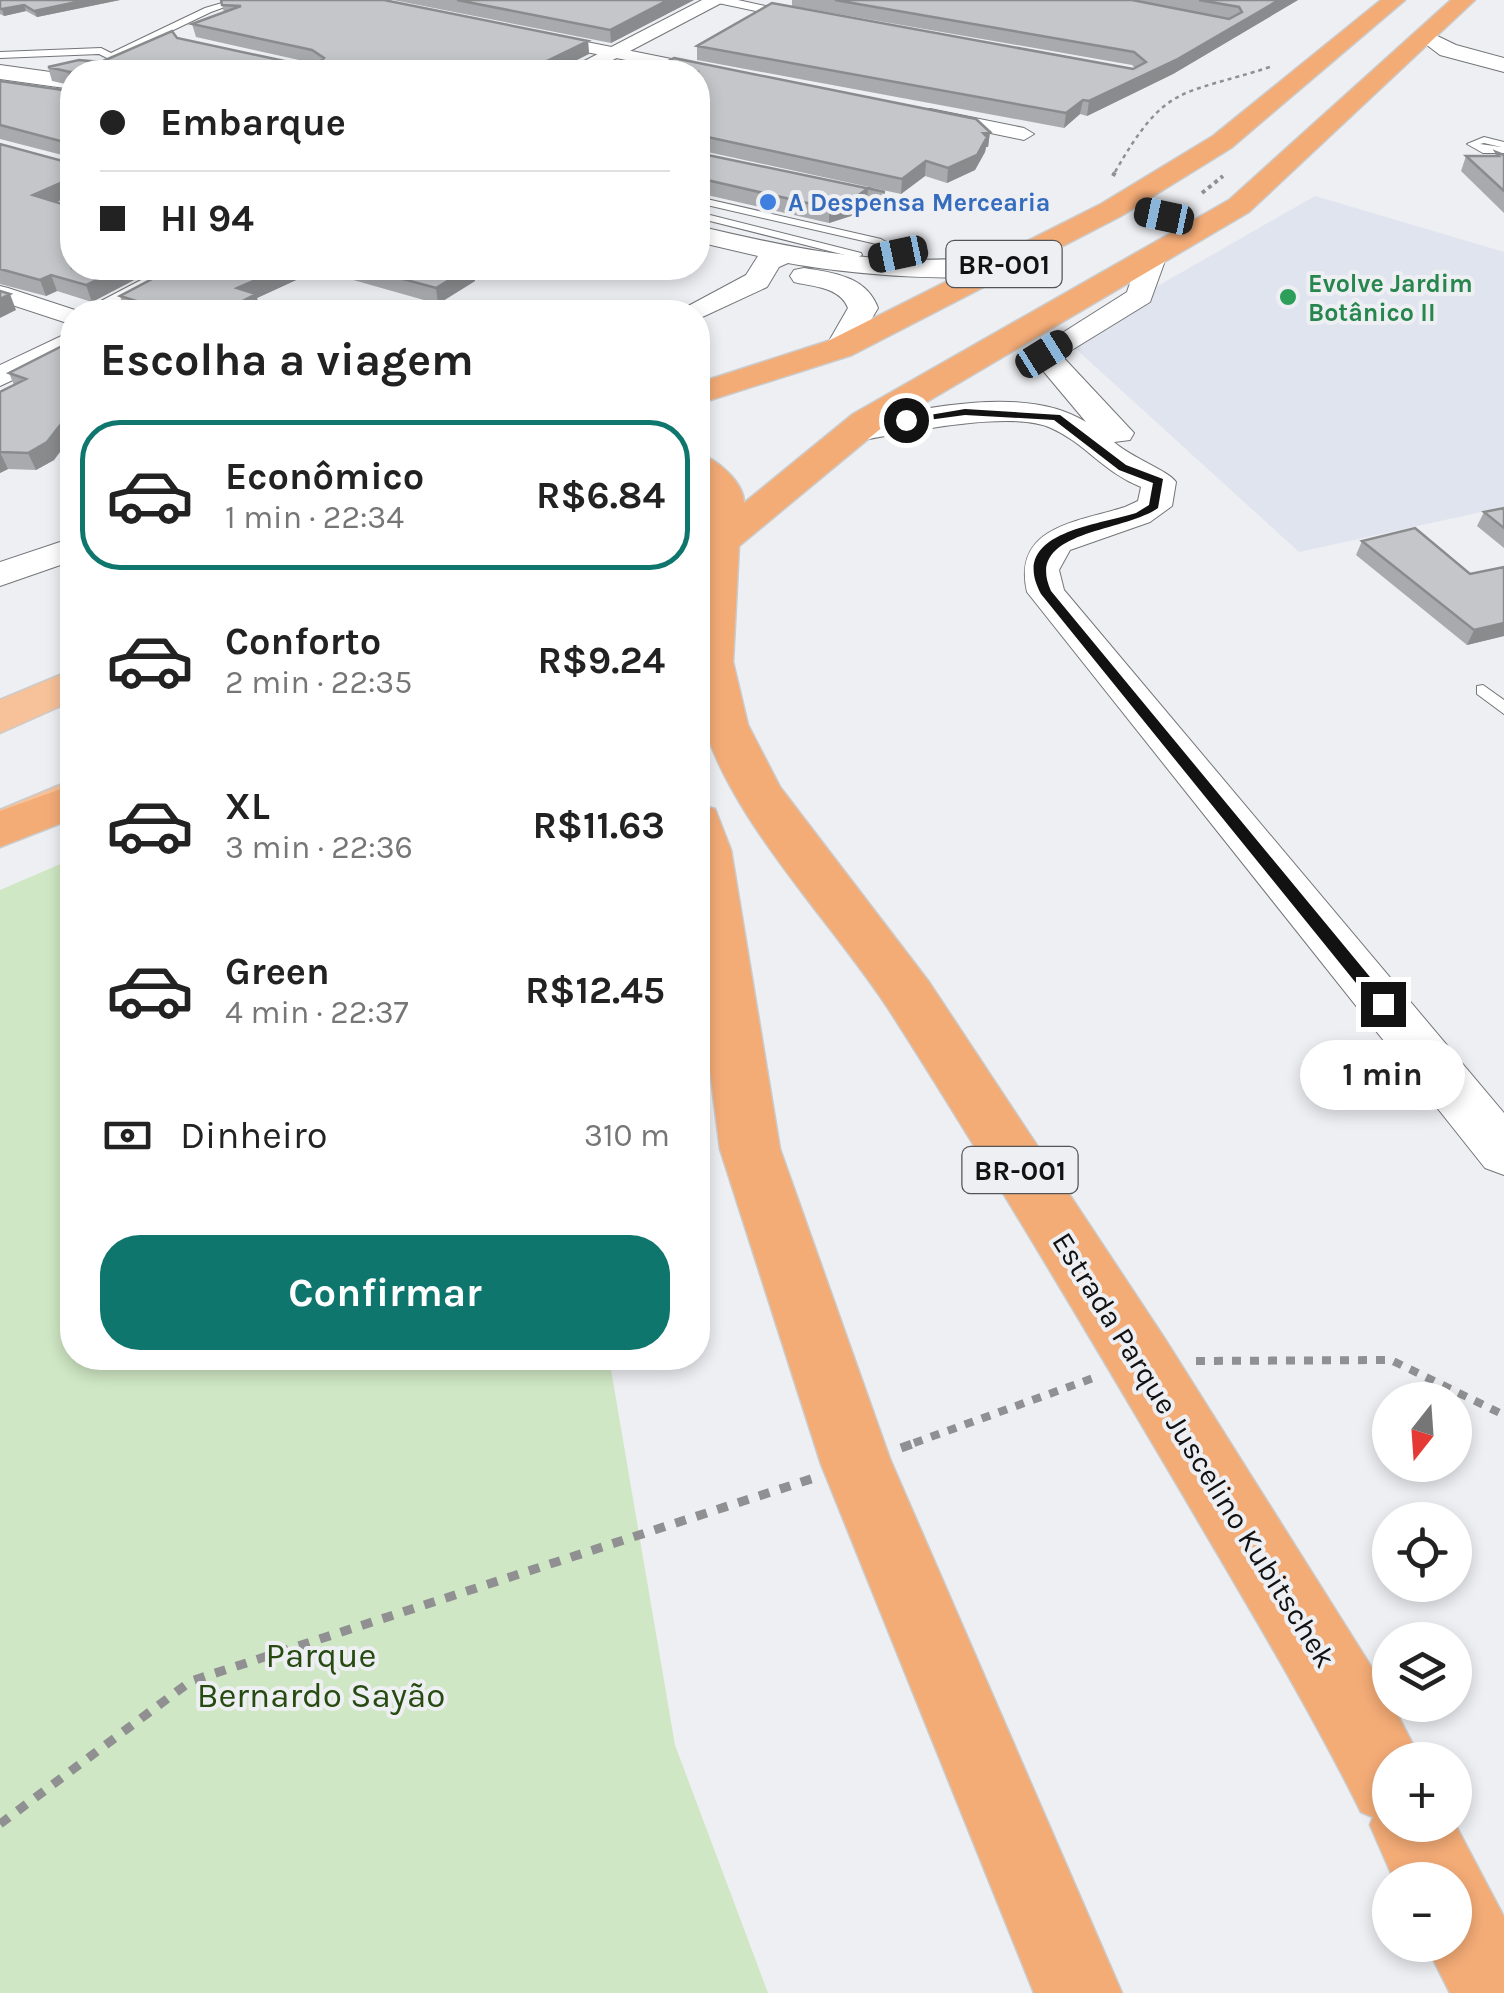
<!DOCTYPE html>
<html lang="pt">
<head>
<meta charset="utf-8">
<style>
	:root { --surface:#fff; --page:#f6f6f6; --text:#222; --muted:#767676; --line:#e0e0e0; --accent:#0f766e }
	body { margin:0; font-family:Karla,sans-serif; background:var(--page); color:var(--text); height:100vh; display:flex; flex-direction:column; font-size:38px; white-space:nowrap }
	* { box-sizing:border-box; margin:0 }
	p { font-size:32px; color:var(--muted) }
	.icon { flex:none; width:55px; height:55px; fill:none; stroke:currentColor; stroke-width:2; stroke-linecap:round; stroke-linejoin:round }
	.map { position:relative; flex:1; overflow:hidden }
	.side { position:absolute; left:60px; top:300px; width:650px; height:1070px; display:flex; flex-direction:column; background:var(--surface); border-radius:40px; box-shadow:0 5px 15px #0003 }
	.side>* { flex:none }
	.banner { position:absolute; left:60px; top:60px; width:650px; height:220px; border-radius:40px; box-shadow:0 5px 15px #0003; display:grid; align-content:center; height:220px; padding:0 40px; background:var(--surface) }
	.needle { width:65px; rotate:197deg }
	.controls { position:absolute; left:1372px; top:1382px; display:grid; gap:20px }
	.controls a { display:grid; place-items:center; width:100px; height:100px; border-radius:50%; background:var(--surface); box-shadow:0 5px 15px #0003; font-size:50px }
	.end { position:absolute; width:45px; height:45px; margin:-22px; border:12px solid #121213; background:#fff; box-shadow:0 0 0 5px #fff }
	.from { border-radius:50% }
	.bubble { position:absolute; height:70px; border-radius:35px; background:var(--surface); box-shadow:0 5px 15px #0003; font-size:32px; font-weight:700; line-height:70px; text-align:center }
	.car { position:absolute; width:30px; height:60px; margin:-30px -15px; border-radius:12px; box-shadow:0 0 8px 2px #0007; background:linear-gradient(#222 24%,#8ab4d8 0 40%,#222 0 76%,#8ab4d8 0 86%,#222 0) }
	.banner b { display:flex; align-items:center; gap:35px; height:95px; font-size:38px }
	.banner b+b { border-top:2px solid var(--line) }
	.banner i { width:25px; height:25px; background:var(--text) }
	ul { padding:0; list-style:none }
	li { display:flex; align-items:center; gap:30px; height:150px; margin:0 20px 15px; padding:0 20px; border:5px solid transparent; border-radius:40px }
	li div { flex:1 }
	li b { display:block; font-size:38px }
	li em { font-style:normal; font-weight:700 }
	li.active { border-color:var(--accent) }
	li>.icon { width:90px; height:90px; stroke-width:1.5 }
	h2 { padding:0 40px; font-size:45px; line-height:120px }
	.pay { display:flex; align-items:center; gap:25px; height:110px; padding:0 40px; font-size:38px }
	.pay p { margin-inline-start:auto }
	.cta { display:flex; gap:20px; margin-top:auto; padding:20px 40px }
	.cta a { flex:1; height:115px; border-radius:40px; background:var(--accent); color:#fff; font-size:40px; font-weight:700; line-height:115px; text-align:center }
	.map>svg:first-child { display:block }
	.built { fill:#dfe4ef }
	.green { fill:#cfe7c4 }
	.lines { fill:none; stroke-linecap:round; stroke-linejoin:round }
	.service-casing { stroke:#737578; stroke-width:2 }
	.minor-casing { stroke:#737578; stroke-width:2 }
	.tertiary-casing { stroke:#737578; stroke-width:2 }
	.primary-casing { stroke:#cbcbcb; stroke-width:3 }
	.trunk-casing { stroke:#cbcbcb; stroke-width:3 }
	.path-far3 { stroke:#909093; stroke-width:2.5; stroke-dasharray:4 4; stroke-linecap:butt }
	.path-far2 { stroke:#909093; stroke-width:4; stroke-dasharray:4 4; stroke-linecap:butt }
	.path-far1 { stroke:#909093; stroke-width:8; stroke-dasharray:9 9; stroke-linecap:butt }
	.path { stroke:#909093; stroke-width:9; stroke-dasharray:11 11; stroke-linecap:butt }
	.service { fill:#fff; fill-rule:evenodd }
	.minor { fill:#fff; fill-rule:evenodd }
	.tertiary { fill:#fff; fill-rule:evenodd }
	.primary { fill:#f7c199; fill-rule:evenodd }
	.trunk { fill:#f4ac77; fill-rule:evenodd }
	.wall { fill:#a9aaad }
	.shaded-wall { fill:#898b8d }
	.building { fill:#c4c6c9; stroke:#898b8d; stroke-width:2.5 }
	.route { fill:#121213 }
	.shop-dot { fill:#3f7fe0; stroke:#eeeff3; stroke-width:4 }
	.leisure-dot { fill:#2e9e5b; stroke:#eeeff3; stroke-width:4 }
	.labels { text-anchor:middle; stroke-width:8; stroke-linejoin:round; paint-order:stroke }
	.far-shop-label { font-size:25px; font-weight:bold; fill:#366cbe; stroke:#eeeff3; text-anchor:start }
	.far-leisure-label { font-size:25px; font-weight:bold; fill:#27864d; stroke:#eeeff3; text-anchor:start }
	.shield { fill:#eeeff3; stroke:#545456; stroke-width:2.5 }
	.shield-label { font-size:28px; font-weight:bold; fill:#121213 }
	.street-label { font-size:30px; fill:#121213; stroke:#eeeff3 }
	.near-park-label { font-size:35px; fill:#264a10; stroke:#eeeff3 }
</style>
</head>
<body>
<div class="map">
<svg width="1504" height="1993" viewBox="0 0 1504 1993">
	<rect width="100%" height="100%" fill="#eeeff3"/>
	<path class="built" d="M1315 196 1504 252V507L1299 552 1065 339Z"/>
	<path class="green" d="M72 859V1358H609L675 1745 768 1993H0V890Z"/>
	<g class="lines">
		<g class="service-casing">
			<path id="service" d="M232 0H244L211 12 117 57V61L105 72H96L109 59 99 54 0 58V52L101 48 111 53 205 8Z
				M1484 137 1504 142V153H1483L1467 144ZM1484 143 1501 147 1480 144Z
				M698 197 881 239 886 242 881 245 698 203Z
				M698 212 861 253 862 255 857 258 698 218Z
				M898 251 903 254 902 256 860 264 854 261Z
				M1483 685 1504 700V714L1477 694V686Z"/>
		</g>
		<g class="minor-casing">
			<path id="minor" d="M704 0H738L825 19 817 24Z
				M537 32 716 68 725 73 716 78 531 41V33Z
				M930 109 1024 128 1034 134 1024 140 923 119V111Z
				M0 286 8 288 81 312H72V324L64 322 0 301Z"/>
		</g>
		<g class="tertiary-casing">
			<path id="tertiary" d="M702 0H727L590 72H563Z
				M1425 30 1456 45 1504 58V72L1440 55 1415 36Z
				M0 65 72 75V89L0 79Z
				M698 226C787 247 874 266 966 258 984 257 1013 246 1025 261 1001 292 827 271 788 263L779 267 767 287 698 319V312H677L746 275 758 256 698 242Z
				M1152 250 1166 258 1150 302 1062 356 1134 433 1130 440 1114 442C1130 457 1169 471 1176 482L1172 506 1150 522 1070 550 1059 570 1064 590 1504 1113V1175L1485 1168 1027 592C1012 526 1078 522 1125 507L1138 501 1141 487C1102 471 1085 443 1051 428 1009 409 899 434 852 442L840 439 836 432 840 425 852 422C920 410 1025 383 1086 422L1029 354 1127 292 1138 258Z
				M164 268H199L117 312H80Z
				M804 268C834 273 866 276 878 308L851 354 840 357 825 348 848 308C840 287 814 287 794 282L790 276 794 270Z
				M72 331V352L0 386V365Z
				M72 538V561L0 586V562Z"/>
		</g>
		<g class="primary-casing">
			<path id="primary" d="M72 670V701L0 733V700Z
				M72 780V815L0 847V810Z"/>
		</g>
		<g class="trunk-casing">
			<path id="trunk" d="M1381 0H1405L1231 148 1121 216 852 355 698 404V383L828 341 1101 204 1213 136Z
				M1451 0H1475L1249 212 879 430 739 546 733 662 748 725 780 787 929 982 1165 1339 1379 1679 1421 1760H1390V1825L1455 1824 1504 1917V1993H1450L1426 1945H1455V1880H1394L1370 1825 1373 1817 1361 1812C1307 1703 1244 1600 1183 1495 1088 1334 993 1173 893 1016 833 921 720 812 698 703V541L702 537 706 496 698 487V454C716 458 744 482 744 503L853 414 1229 200Z
				M72 785V819L0 847V811Z
				M698 804 715 809 731 850 780 1149 890 1459 1122 1993H1034L821 1464 720 1149 698 977Z"/>
		</g>
		<path class="path-far3" d="M1115 172C1166 83 1180 96 1270 67"/>
		<path class="path-far2" d="M1113 176 1116 170
			M1202 193 1223 176"/>
		<path class="path-far1" d="M1196 1361 1391 1360 1504 1415
			M914 1443 1096 1377"/>
		<path class="path" d="M901 1448 921 1441
			M0 1824 191 1681 814 1478"/>
		<use href="#service" class="service"/>
		<use href="#minor" class="minor"/>
		<use href="#tertiary" class="tertiary"/>
		<use href="#primary" class="primary"/>
		<use href="#trunk" class="trunk"/>
	</g>
	<path class="wall" d="M0 0H120L37 17 26 11 4 16 0 14Z
		M221 0 588 41 589 54 72 72V195L57 202 157 268 92 302 57 291 46 296 0 284V144L66 162 71 158 70 157 0 139V81L70 91V85L52 81 48 67 101 62 177 38 289 62H308L196 37 192 24 224 13Z
		M393 0H694L611 43Z
		M792 0H1298L1173 74 1087 116 1080 114 1064 128 697 60V46L1135 68 1132 65 792 6Z
		M698 72 990 132 988 147H986L985 152 975 170 947 183 925 176 901 194 698 150Z
		M1496 152 1504 155V213L1461 171 1466 156H1495Z
		M698 153 885 192 884 207 867 204 851 216 829 223 698 193Z
		M173 268H473L475 281 438 304 318 270 257 298 260 310 255 312H125L120 296Z
		M72 341V443L68 441 54 460 36 470 8 469 0 473V392L14 385 9 373Z
		M1504 508V548L1477 526 1484 512Z
		M1362 541 1470 574 1504 567V636L1467 645 1356 555Z"/>
	<path class="shaded-wall" d="M86 0H120L37 17 34 11Z
		M668 0H694L611 43 610 30Z
		M1279 0H1298L1173 74 1087 116 1089 101Z
		M24 5 26 11 4 16 2 9Z
		M588 41 589 54 553 72H524Z
		M1083 100 1080 114 1064 128 1066 113Z
		M990 132 988 147H986L985 152 975 170 947 183 948 168 983 133Z
		M926 161 925 176 901 194 902 179Z
		M72 178V195L39 210 33 195Z
		M868 188 867 204 851 216 829 223V208Z
		M121 268H157L92 302 86 285Z
		M284 268H317L318 270 257 298 260 310 255 312H222L237 288Z
		M469 268H473L475 281 438 304 436 288Z
		M51 275 57 291 46 296 40 280Z
		M10 294 16 310 0 318V299Z
		M61 424 68 441 54 460 36 470 28 453Z
		M0 452 8 469 0 473Z
		M1504 623V636L1467 645 1474 630Z"/>
	<path class="building" d="M0 0H86L34 11 24 5 2 9 0 8Z
		M221 0H384L588 41 524 72H72V178L33 195 72 207V268H121L86 285 51 275 40 280 0 269V144L66 162 71 158 68 143 0 125V81L70 91V72L48 67 79 60 101 62 172 31 177 38 289 62H320L324 58 312 50 192 24 241 6 222 5Z
		M457 0H668L610 30Z
		M835 0H1132L1229 19 1242 12 1239 7 1199 0H1279L1176 60 1089 101 1083 100 1066 113 697 46 772 3 1133 69 1146 62 1134 52Z
		M674 58 976 119 990 132 983 133 987 137 977 155 948 168 926 161 902 179 698 135V72H647Z
		M1496 152 1504 155V191L1466 156H1499Z
		M698 153 885 192 868 188 852 200 829 208 698 178Z
		M173 268H284L237 288 256 294 221 312H223H129L146 304 120 296Z
		M362 268H469L436 288Z
		M0 291 10 294 0 299Z
		M453 302 456 312H364Z
		M72 341V428L61 424 47 442 28 453 0 452V392L26 379 9 373Z
		M1504 508V528L1484 512Z
		M1415 528 1470 574 1504 567V623L1474 630 1362 541Z"/>
	<path class="route" d="M965 409 1060 415 1126 465 1163 479 1158 508C1123 533 1023 530 1051 591L1389 1000V1009H1377L1041 594C1008 533 1094 526 1136 513L1149 505 1153 483 1119 470 1054 420 965 415 906 423 900 420Z"/>
	<circle class="shop-dot" cx="768" cy="202" r="10"/>
	<circle class="leisure-dot" cx="1288" cy="297" r="10"/>
	<g class="labels">
		<g class="far-shop-label">
			<text x="788" y="211">A Despensa Mercearia</text>
		</g>
		<g class="far-leisure-label">
			<text x="1308" y="292">Evolve Jardim<tspan x="1308" dy="29">Botânico II</tspan></text>
		</g>
		<g class="shield">
			<rect x="946.5" y="241" width="115" height="46" rx="8"/>
			<rect x="962.5" y="1147" width="115" height="46" rx="8"/>
		</g>
		<g class="shield-label">
			<text x="1004" y="274">BR-001</text>
			<text x="1020" y="1180">BR-001</text>
		</g>
		<g class="street-label">
			<text transform="translate(1194 1450) rotate(58)" y="10">Estrada Parque Juscelino Kubitschek</text>
		</g>
		<g class="near-park-label">
			<text x="321" y="1667">Parque<tspan x="321" dy="40">Bernardo Sayão</tspan></text>
		</g>
	</g>
</svg>
<div class="controls">
<a><svg class="needle" viewBox="-14 -14 28 28"><path d="M0-13l5 13h-10z" fill="#e53935"/><path d="M0 13l5-13h-10z" fill="#767676"/></svg></a>
<a><svg class="icon" aria-label="locate" viewBox="0 0 24 24"><circle cx="12" cy="12" r="6"/><path d="M12 2v4M12 18v4M2 12h4M18 12h4"/></svg></a>
<a><svg class="icon" aria-label="layers" viewBox="0 0 24 24"><path d="M12 4l9 5-9 5-9-5zM3 14l9 5 9-5"/></svg></a>
<a>+</a>
<a>−</a>
</div>
<i class="end from" style="left:906px;top:420px"></i>
<i class="end" style="left:1383px;top:1004px"></i>
<div class="bubble" style="left:1300px;top:1040px;width:165px">1 min</div>
<i class="car" style="left:1164px;top:216px;rotate:282deg"></i>
<i class="car" style="left:898px;top:254px;rotate:258deg"></i>
<i class="car" style="left:1044px;top:354px;rotate:58deg"></i>
<div class="banner">
<b><i class="from"></i>Embarque</b>
<b><i></i>HI 94</b>
</div>
<section class="side">
<h2>Escolha a viagem</h2>
<ul>
<li class="active"><svg class="icon" aria-label="car" viewBox="0 0 24 24"><path d="M5 17H2v-5l4-1 3-4h7l3 4 3 1v5h-3M9 17h6M6 11h13"/><circle cx="7" cy="17" r="2"/><circle cx="17" cy="17" r="2"/></svg><div><b>Econômico</b><p>1 min · 22:34</p></div><em>R$6.84</em></li>
<li><svg class="icon" aria-label="car" viewBox="0 0 24 24"><path d="M5 17H2v-5l4-1 3-4h7l3 4 3 1v5h-3M9 17h6M6 11h13"/><circle cx="7" cy="17" r="2"/><circle cx="17" cy="17" r="2"/></svg><div><b>Conforto</b><p>2 min · 22:35</p></div><em>R$9.24</em></li>
<li><svg class="icon" aria-label="car" viewBox="0 0 24 24"><path d="M5 17H2v-5l4-1 3-4h7l3 4 3 1v5h-3M9 17h6M6 11h13"/><circle cx="7" cy="17" r="2"/><circle cx="17" cy="17" r="2"/></svg><div><b>XL</b><p>3 min · 22:36</p></div><em>R$11.63</em></li>
<li><svg class="icon" aria-label="car" viewBox="0 0 24 24"><path d="M5 17H2v-5l4-1 3-4h7l3 4 3 1v5h-3M9 17h6M6 11h13"/><circle cx="7" cy="17" r="2"/><circle cx="17" cy="17" r="2"/></svg><div><b>Green</b><p>4 min · 22:37</p></div><em>R$12.45</em></li>
</ul>
<div class="pay"><svg class="icon" aria-label="cash" viewBox="0 0 24 24"><path d="M3 7h18v10H3z"/><circle cx="12" cy="12" r="2"/></svg>Dinheiro<p>310 m</p></div>
<div class="cta"><a>Confirmar</a></div>
</section>
</div>
</body>
</html>
